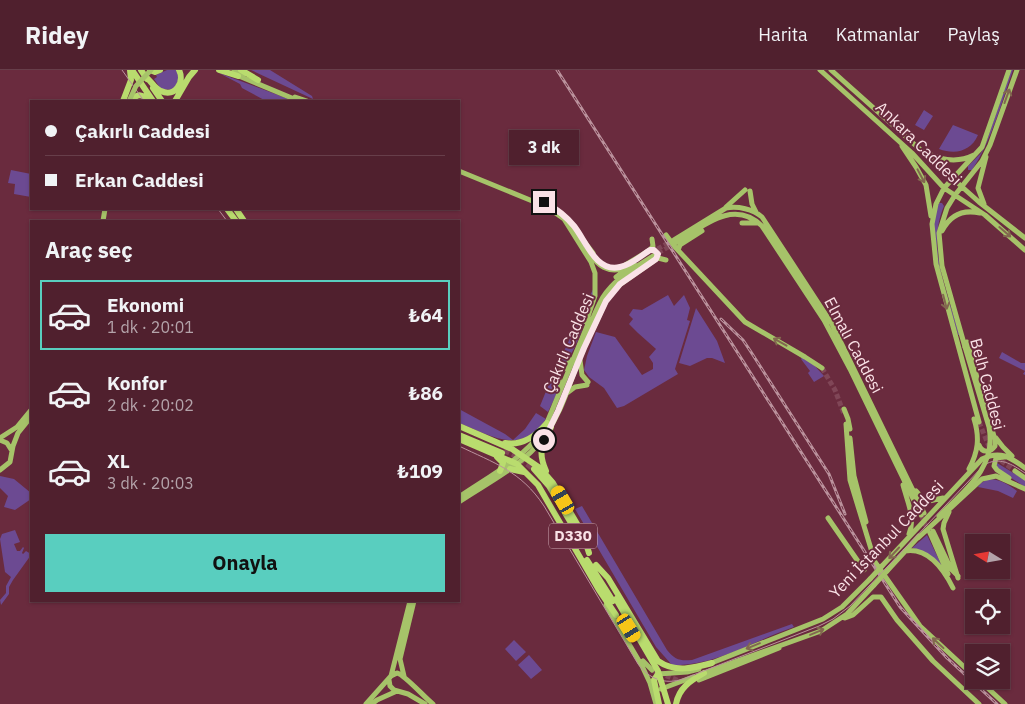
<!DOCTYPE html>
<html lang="tr">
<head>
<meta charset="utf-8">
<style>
	:root { --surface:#50202e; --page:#5a2d3a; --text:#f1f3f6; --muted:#b4a3aa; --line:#673e4a; --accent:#59cebf }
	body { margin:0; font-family:"IBM Plex Sans",sans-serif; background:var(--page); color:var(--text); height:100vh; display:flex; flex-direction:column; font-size:19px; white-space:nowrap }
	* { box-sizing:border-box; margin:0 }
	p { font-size:16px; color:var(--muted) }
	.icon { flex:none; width:28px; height:28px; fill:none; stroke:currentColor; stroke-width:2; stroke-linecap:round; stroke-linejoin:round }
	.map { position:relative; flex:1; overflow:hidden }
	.details { position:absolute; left:30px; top:150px; width:430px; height:382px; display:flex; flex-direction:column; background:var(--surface); border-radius:0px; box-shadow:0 1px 4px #0004,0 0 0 1px var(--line) }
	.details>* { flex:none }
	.banner { position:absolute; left:30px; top:30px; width:430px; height:110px; border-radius:0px; box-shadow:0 1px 4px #0004,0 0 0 1px var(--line); display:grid; align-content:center; height:110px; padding:0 15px; background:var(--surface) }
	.needle { width:32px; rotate:281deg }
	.buttons { position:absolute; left:965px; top:464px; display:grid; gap:10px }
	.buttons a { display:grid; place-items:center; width:45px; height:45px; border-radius:0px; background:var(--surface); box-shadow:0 1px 4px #0004,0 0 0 1px var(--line); font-size:25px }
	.end { position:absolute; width:22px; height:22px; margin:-11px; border:6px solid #fae2e7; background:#111; box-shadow:0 0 0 2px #111 }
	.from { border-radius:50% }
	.bubble { position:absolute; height:35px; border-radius:0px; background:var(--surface); box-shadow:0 1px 4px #0004,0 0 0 1px var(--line); font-size:16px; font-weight:700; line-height:35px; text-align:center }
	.car { position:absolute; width:15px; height:30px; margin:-15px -8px; border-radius:6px; box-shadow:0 0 4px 1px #0007; background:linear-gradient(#f5c518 24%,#345 0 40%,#f5c518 0 76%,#345 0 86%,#f5c518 0) }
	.banner b { display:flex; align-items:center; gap:18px; height:48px; font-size:19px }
	.banner b+b { border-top:1px solid var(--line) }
	.banner i { width:12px; height:12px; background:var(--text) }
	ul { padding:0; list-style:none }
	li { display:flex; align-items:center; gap:15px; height:70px; margin:0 10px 8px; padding:0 5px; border:2px solid transparent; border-radius:0px }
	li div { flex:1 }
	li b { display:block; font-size:19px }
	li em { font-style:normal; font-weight:700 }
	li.current { border-color:var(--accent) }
	li>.icon { width:45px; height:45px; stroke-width:1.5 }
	h2 { padding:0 15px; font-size:22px; line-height:60px }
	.cta { display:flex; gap:10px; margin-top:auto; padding:10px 15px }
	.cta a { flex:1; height:58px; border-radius:0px; background:var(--accent); color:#111; font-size:20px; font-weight:700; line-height:58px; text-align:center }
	header { display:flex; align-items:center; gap:30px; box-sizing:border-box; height:70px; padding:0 25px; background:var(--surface); border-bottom:1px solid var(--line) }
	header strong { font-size:24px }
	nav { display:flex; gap:28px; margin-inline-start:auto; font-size:18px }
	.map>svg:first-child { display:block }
	.green { fill:#6c4a92 }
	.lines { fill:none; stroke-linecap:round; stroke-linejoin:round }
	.major-tunnel { stroke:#804657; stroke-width:5; stroke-dasharray:5 2.5; stroke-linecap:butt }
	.highway-tunnel { stroke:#804657; stroke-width:6; stroke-dasharray:6 3; stroke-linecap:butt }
	.major { stroke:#a6c369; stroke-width:5 }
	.highway { stroke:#b9dc6e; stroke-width:6 }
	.tram { stroke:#bb929d; stroke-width:1 }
	.rail-casing { stroke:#bb929d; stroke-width:3 }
	.rail { stroke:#6a2b3e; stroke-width:1; stroke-dasharray:4; stroke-linecap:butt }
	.major-bridge { stroke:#a6c369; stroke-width:5 }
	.highway-bridge { stroke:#b9dc6e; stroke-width:6 }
	.oneway { stroke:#82684f }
	.route { stroke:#fae2e7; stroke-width:6 }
	.labels { text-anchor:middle; stroke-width:4; stroke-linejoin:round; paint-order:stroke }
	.shield { fill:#6a2b3e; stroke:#cfabb4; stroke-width:1 }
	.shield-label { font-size:15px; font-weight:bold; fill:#fae2e7 }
	.street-label { font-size:16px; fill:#fae2e7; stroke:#6a2b3e }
</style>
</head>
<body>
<header>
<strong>Ridey</strong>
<nav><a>Harita</a><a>Katmanlar</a><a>Paylaş</a></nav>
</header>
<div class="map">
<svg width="1025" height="634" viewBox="0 0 1025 634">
	<rect width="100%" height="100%" fill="#6a2b3e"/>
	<path class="green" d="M167 0H176L180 6 174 20 161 19 154 9 157 7 156 5Z
		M251 0H270L312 26 313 29Z
		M1011 0H1013C1001 34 992 70 972 100H968V96L981 83 987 70Z
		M219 3 294 31H266L242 18 240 14Z
		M924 40 933 46 924 60 915 55Z
		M953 55 978 65C971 81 956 85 939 79Z
		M11 100 31 104V127L14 124 15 114 8 113Z
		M939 133H942L944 136C926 177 948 225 960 265H958C949 233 923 164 939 133Z
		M595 215C589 243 580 272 564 296L560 297 558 294Z
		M668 225 674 236 684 225 690 238 687 250 690 251 675 299 678 304 624 336 617 338 604 318 589 307 584 300 587 286 596 262 615 267 642 305 653 299V293L649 287 656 279 638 263 629 254 633 249 629 245 633 239 642 240Z
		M696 238 717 271 725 293 712 288H707L690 296 679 293Z
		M1002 282 1021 293H1025V305L1023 304 1025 301 999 288Z
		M802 287 813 294 824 306 814 312 808 303 810 301 801 289Z
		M554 307 558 310V321L548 342 540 336 551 309Z
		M459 339 505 364 513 370 525 359 536 343 546 349C521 386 492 366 459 353Z
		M997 393 1025 410V417L996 398Z
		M0 406 14 409 31 423V429L15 440 4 437 8 426 0 418Z
		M988 409C1000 409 1008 414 1017 421L1013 428 998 421 978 417 981 413Z
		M582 436 667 580C675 590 680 591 692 590L792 554 794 557C753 571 716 596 672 595L656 577 575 439Z
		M15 460 20 472 14 474 17 481H20L23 477 24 478 22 483 23 484 26 481 31 484V485L13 510 9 517V524L1 535 0 530 6 523V516L11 507 5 502 0 469 2 464Z
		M927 465 943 498C934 489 925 481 912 478Z
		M514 570 526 582 516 591 505 579Z
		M529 585 542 600 531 609 518 595Z"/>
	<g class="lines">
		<path class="major-tunnel" d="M651 183 673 170
			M658 183 675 173
			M822 298 835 320 844 344
			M979 352 990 379
			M995 386 1015 401
			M921 445 929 463
			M652 600 682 612"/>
		<path class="highway-tunnel" d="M504 380 517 386 534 399"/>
		<path class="major" d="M234 0 244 4
			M820 0 912 83 944 118 985 145 1025 180
			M831 0 979 132 1025 168
			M234 4 299 31
			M295 27 307 31
			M902 76 916 97 926 115 931 146
			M927 83C943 91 958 93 974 85
			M459 101 547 137 564 149 591 192 595 203V226L586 252
			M750 121 752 134 756 142
			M984 134 978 118 986 87
			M726 137 745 120
			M567 149 593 183
			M103 151 105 139
			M742 153H758
			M942 161C950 145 962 139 980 143
			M666 165 675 177 745 252 805 287 822 298
			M674 170 726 138C738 136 753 139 762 147L832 254 924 443
			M675 173C702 157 733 128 762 156L824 250 850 299 921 445
			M678 180 680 175 702 161
			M588 181C598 196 607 204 626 198
			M622 197 650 180 653 176 652 169
			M616 207 634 194
			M593 259 606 231 615 218 658 188 666 190
			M967 272 985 336
			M965 277 942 196 939 163 947 138 955 125 982 91 990 75 1017 0
			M580 290 582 305 588 312
			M559 301 564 299 571 290
			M557 303 561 317
			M567 323 575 317 587 315
			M844 339 848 349 850 359
			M979 352 936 194 932 154 936 134 944 118 982 77 1009 0
			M846 354 850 410 875 492 920 556 974 606
			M546 355 590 249
			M0 368 17 357 31 340
			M850 368 854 406 866 452
			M996 368 1003 377 1012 386
			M0 370 7 373 12 381
			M979 375C982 383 990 383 995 376V370L990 352
			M1004 387 996 388 994 396 997 400 1009 408
			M969 399C978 382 980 368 974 349
			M0 400 10 392 13 376 18 363 31 347
			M1015 401 1025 408
			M903 415C907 431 916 448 909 464
			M916 421 922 428 929 431 943 428
			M459 427C488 407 520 391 542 362
			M459 432C483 416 510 402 531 382 572 342 576 275 603 227 615 208 635 198 653 186
			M949 442 944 453 943 459 958 508
			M828 448 864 500
			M933 461 951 499 958 506
			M930 463 948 504
			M918 468 982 409 996 406 1025 419
			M905 481C929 477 944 500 953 518
			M882 496 982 389C1000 380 1010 387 1025 398
			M887 501 919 466
			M606 535 642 596 650 613 656 634
			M845 548 853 545 873 527H881L897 550 933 591 979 634
			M643 591 652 600
			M709 594 823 549 842 537 870 509
			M658 604 687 602 699 599
			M701 604 821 561 847 544 874 515
			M391 606 397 603C404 604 425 628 433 634
			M404 606 400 589 414 531
			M389 610 390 616 394 620 408 624 425 634
			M699 610 779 578
			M979 610 1005 634
			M661 619 693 607
			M366 634 391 606 410 531
			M372 634 377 630 397 621"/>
		<path class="highway" d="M132 0 153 31
			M141 0 147 9
			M150 0 155 2 160 0
			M219 0 238 6
			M241 0 258 10
			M146 7C151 11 155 19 161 21 175 28 185 12 179 0
			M153 18 162 31
			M123 31 131 10 130 0
			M132 31C137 22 144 25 150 31
			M175 31 189 7 195 0
			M227 139 236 151
			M236 139 244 151
			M459 356 512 379 540 398 553 413 583 464 589 483
			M459 365 502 383
			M459 369 517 394 538 415 599 520 616 545
			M505 373C523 376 536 366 547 353
			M497 387 503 393 500 401
			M510 399 524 402
			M534 399 549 416 574 458
			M546 401C537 380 543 376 551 357
			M587 490 613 531
			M596 495 608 508 658 591C675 603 694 598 712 593
			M658 604 654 610 659 634
			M676 634C679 618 690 611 704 603"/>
		<path class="tram" d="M122 0 144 31
			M218 139 227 151
			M459 376C494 393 521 401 544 436L638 594C649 609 665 615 683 609L819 556 833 549 850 536 984 395C999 386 1012 394 1025 403"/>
		<g class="rail-casing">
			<path id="rail" d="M557 0 900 537 947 588 997 634
				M721 249 743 270 751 282 829 404 845 444"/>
		</g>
		<use href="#rail" class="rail"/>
		<path class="major-bridge" d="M129 31 136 16 151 0
			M939 446C964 421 997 398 989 357L965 277
			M870 509 882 496
			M874 515 887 501"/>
		<path class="highway-bridge" d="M616 529 658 601 668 634"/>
	</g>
	<defs><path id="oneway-shaft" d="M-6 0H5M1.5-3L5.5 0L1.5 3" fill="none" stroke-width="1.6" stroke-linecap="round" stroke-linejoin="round" transform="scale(1.25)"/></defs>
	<g class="oneway">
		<use href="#oneway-shaft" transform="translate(1007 26) rotate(-70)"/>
		<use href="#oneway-shaft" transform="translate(921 106) rotate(62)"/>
		<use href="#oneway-shaft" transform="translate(1005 162) rotate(41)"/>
		<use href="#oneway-shaft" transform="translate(945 232) rotate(75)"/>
		<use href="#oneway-shaft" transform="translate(780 272) rotate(-151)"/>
		<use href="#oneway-shaft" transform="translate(894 483) rotate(133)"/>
		<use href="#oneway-shaft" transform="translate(817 562) rotate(-23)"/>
		<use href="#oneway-shaft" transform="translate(938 573) rotate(-137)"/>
		<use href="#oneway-shaft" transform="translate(753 576) rotate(158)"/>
	</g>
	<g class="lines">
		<path class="route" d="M544 132C555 138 565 145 574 156 586 171 596 203 620 197 631 195 641 186 650 180H654L658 184 656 189 620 214 606 231 584 278 558 341 544 370"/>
	</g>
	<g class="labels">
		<rect class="shield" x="549" y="453.5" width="48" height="25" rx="4"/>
		<g class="shield-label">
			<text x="573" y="471">D330</text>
		</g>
		<g class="street-label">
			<text transform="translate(919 73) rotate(44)" y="6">Ankara Caddesi</text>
			<text transform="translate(568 273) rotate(-67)" y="6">Çakırlı Caddesi</text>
			<text transform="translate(854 275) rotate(62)" y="6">Elmalı Caddesi</text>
			<text transform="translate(988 314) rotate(75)" y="6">Belh Caddesi</text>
			<text transform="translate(886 469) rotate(-46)" y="6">Yeni İstanbul Caddesi</text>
		</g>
	</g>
</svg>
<div class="buttons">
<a><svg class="needle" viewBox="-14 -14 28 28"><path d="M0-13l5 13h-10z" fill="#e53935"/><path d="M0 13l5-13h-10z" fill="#b4a3aa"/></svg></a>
<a><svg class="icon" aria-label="locate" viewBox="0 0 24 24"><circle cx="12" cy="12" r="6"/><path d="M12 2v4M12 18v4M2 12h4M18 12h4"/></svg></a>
<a><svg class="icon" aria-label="layers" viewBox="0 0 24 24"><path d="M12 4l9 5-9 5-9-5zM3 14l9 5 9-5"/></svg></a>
</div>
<i class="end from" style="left:544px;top:370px"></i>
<i class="end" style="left:544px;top:132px"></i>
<div class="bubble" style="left:509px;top:60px;width:70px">3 dk</div>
<i class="car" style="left:563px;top:430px;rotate:330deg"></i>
<i class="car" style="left:629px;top:558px;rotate:148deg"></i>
<div class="banner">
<b><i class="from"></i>Çakırlı Caddesi</b>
<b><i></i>Erkan Caddesi</b>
</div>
<section class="details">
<h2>Araç seç</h2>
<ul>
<li class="current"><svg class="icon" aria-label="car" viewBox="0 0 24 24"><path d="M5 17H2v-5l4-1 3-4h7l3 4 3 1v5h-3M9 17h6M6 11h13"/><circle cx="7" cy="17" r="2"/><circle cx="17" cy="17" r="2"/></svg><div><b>Ekonomi</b><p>1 dk · 20:01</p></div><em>₺64</em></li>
<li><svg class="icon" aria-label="car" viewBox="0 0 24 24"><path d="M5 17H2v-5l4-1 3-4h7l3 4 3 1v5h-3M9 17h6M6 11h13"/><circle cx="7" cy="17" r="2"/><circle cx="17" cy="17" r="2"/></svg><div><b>Konfor</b><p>2 dk · 20:02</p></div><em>₺86</em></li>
<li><svg class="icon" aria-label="car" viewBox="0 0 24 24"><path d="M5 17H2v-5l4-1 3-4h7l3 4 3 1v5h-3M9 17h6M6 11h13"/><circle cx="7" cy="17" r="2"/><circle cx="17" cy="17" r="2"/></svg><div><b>XL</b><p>3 dk · 20:03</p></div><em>₺109</em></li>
</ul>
<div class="cta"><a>Onayla</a></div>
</section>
</div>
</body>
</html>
